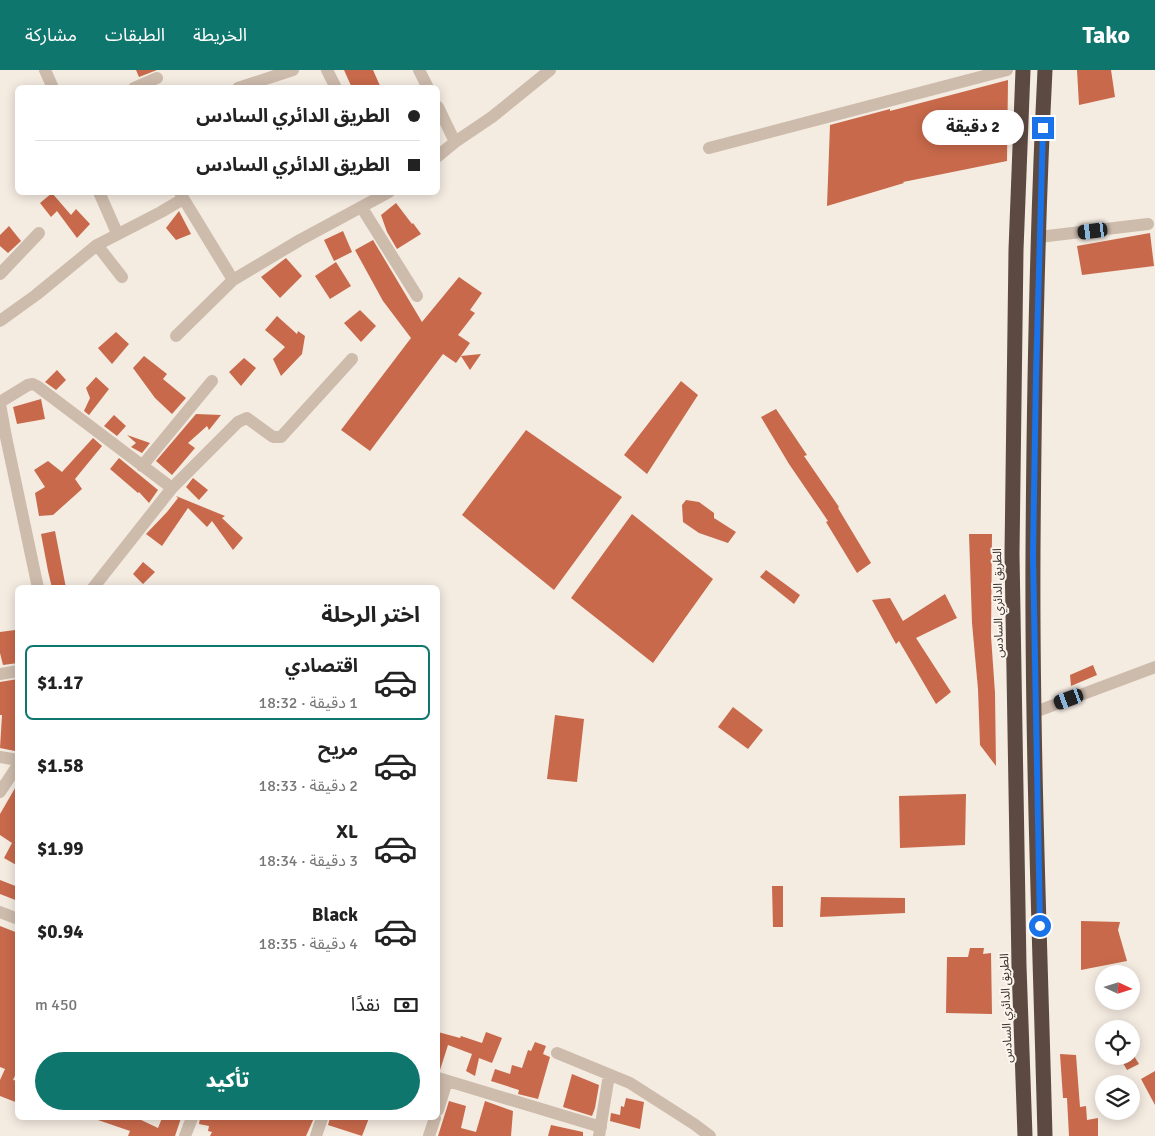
<!DOCTYPE html>
<html lang="ar">
<head>
<meta charset="utf-8">
<style>
	:root { --surface:#fff; --page:#f2f2f2; --text:#222; --muted:#767676; --line:#e0e0e0; --accent:#0f766e }
	body { margin:0; font-family:Signika,"Noto Sans Arabic",sans-serif; background:var(--page); color:var(--text); direction:rtl; height:100vh; display:flex; flex-direction:column; font-size:19px; white-space:nowrap }
	* { box-sizing:border-box; margin:0 }
	p { font-size:16px; color:var(--muted) }
	.icon { flex:none; width:28px; height:28px; fill:none; stroke:currentColor; stroke-width:2; stroke-linecap:round; stroke-linejoin:round }
	.map { position:relative; flex:1; overflow:hidden; direction:ltr }
	.sheet { position:absolute; left:15px; top:515px; width:425px; height:535px; display:flex; flex-direction:column; background:var(--surface); border-radius:8px; box-shadow:0 2px 12px #0003; direction:rtl }
	.sheet>* { flex:none }
	.banner { position:absolute; left:15px; top:15px; width:425px; height:110px; border-radius:8px; box-shadow:0 2px 12px #0003; direction:rtl; display:grid; align-content:center; height:110px; padding:0 20px; background:var(--surface) }
	.needle { width:32px; rotate:94deg }
	.buttons { position:absolute; left:1095px; top:895px; display:grid; gap:10px }
	.buttons a { display:grid; place-items:center; width:45px; height:45px; border-radius:50%; background:var(--surface); box-shadow:0 2px 12px #0003; font-size:25px }
	.end { position:absolute; width:22px; height:22px; margin:-11px; border:6px solid #1a73e8; background:#fff; box-shadow:0 0 0 2px #fff }
	.from { border-radius:50% }
	.bubble { position:absolute; height:35px; border-radius:18px; background:var(--surface); box-shadow:0 2px 12px #0003; font-size:16px; font-weight:800; line-height:35px; text-align:center; direction:rtl }
	.car { position:absolute; width:15px; height:30px; margin:-15px -8px; border-radius:6px; box-shadow:0 0 4px 1px #0007; background:linear-gradient(#222 24%,#8ab4d8 0 40%,#222 0 76%,#8ab4d8 0 86%,#222 0) }
	.banner b { display:flex; align-items:center; gap:18px; height:48px; font-size:19px }
	.banner b+b { border-top:1px solid var(--line) }
	.banner i { width:12px; height:12px; background:var(--text) }
	ul { padding:0; list-style:none }
	li { display:flex; align-items:center; gap:15px; height:75px; margin:0 10px 8px; padding:0 10px; border:2px solid transparent; border-radius:8px }
	li div { flex:1 }
	li b { display:block; font-size:19px }
	li em { font-style:normal; font-weight:800 }
	li.selected { border-color:var(--accent) }
	li>.icon { width:45px; height:45px; stroke-width:1.5 }
	h2 { padding:0 20px; font-size:22px; line-height:60px }
	.pay { display:flex; align-items:center; gap:12px; height:55px; padding:0 20px; font-size:19px }
	.pay p { margin-inline-start:auto }
	.cta { display:flex; gap:10px; margin-top:auto; padding:10px 20px }
	.cta a { flex:1; height:58px; border-radius:30px; background:var(--accent); color:#fff; font-size:20px; font-weight:800; line-height:58px; text-align:center }
	header { display:flex; align-items:center; gap:30px; box-sizing:border-box; height:70px; padding:0 25px; background:var(--accent); color:#fff }
	header strong { font-size:24px }
	nav { display:flex; gap:28px; margin-inline-start:auto; font-size:18px }
	.map>svg:first-child { display:block }
	.building { fill:#c8694b }
	.lines { fill:none; stroke-linecap:round; stroke-linejoin:round }
	.minor { stroke:#cdbbac; stroke-width:12 }
	.highway { stroke:#5c4a42; stroke-width:15 }
	.route { stroke:#1a73e8; stroke-width:6 }
	.labels { text-anchor:middle; stroke-width:4; stroke-linejoin:round; paint-order:stroke }
	.street-label { font-size:12px; fill:#3b302b; stroke:#fbf5ee }
</style>
</head>
<body>
<header>
<strong>Tako</strong>
<nav><a>الخريطة</a><a>الطبقات</a><a>مشاركة</a></nav>
</header>
<div class="map">
<svg width="1155" height="1066" viewBox="0 0 1155 1066">
	<rect width="100%" height="100%" fill="#f4ebe1"/>
	<path class="building" d="M136 0H157L139 7Z
		M344 0H373L381 18H352Z
		M1077 0H1111L1115 27 1079 35Z
		M1008 10 1007 91 903 112 904 113 827 136 830 55 890 39V41Z
		M52 123 71 145 76 139 90 154 77 168 57 141 51 147 40 133Z
		M396 133 412 154 413 153 421 164 397 179 387 162 381 145Z
		M179 141 191 164 176 170 166 158Z
		M9 156 21 171 8 183 0 176V165Z
		M343 161 352 182 334 191 324 170Z
		M1150 163 1154 196 1082 205 1077 176Z
		M373 170 422 252 459 207 482 223 470 240 475 243 458 265 470 273 456 293 443 284 370 381 341 360 411 268 383 231 355 180Z
		M286 188 302 206 280 228 261 207Z
		M336 192 351 216 330 229 315 206Z
		M360 240 376 256 361 272 344 253Z
		M277 246 297 264 298 261 305 266 302 284 281 306 273 289 285 277 265 260Z
		M116 262 129 274 112 294 98 278Z
		M481 284 470 300 461 286Z
		M144 286 167 304 163 309 186 328 172 344 155 328 133 298Z
		M244 288 256 298 241 316 229 302Z
		M57 300 66 310 56 320 45 312Z
		M96 307 109 319 89 345 84 341 90 328 86 318Z
		M681 311 698 325 647 404 624 385Z
		M41 329 45 349 17 354 13 337Z
		M776 339 807 385 804 386 839 437 838 438 871 493 857 503 826 452 828 451 789 394 761 347Z
		M196 344 221 345 209 360 207 356 188 373 195 378 172 405 156 391Z
		M114 345 126 356 117 366 104 356Z
		M526 360 622 427 554 520 462 445Z
		M127 365 150 373 142 383 131 377 136 373Z
		M93 368 102 376 75 409 82 419 53 445 39 446 35 423 45 417 34 400 48 391 62 402Z
		M119 388 158 420 149 433 139 422 138 423 110 399Z
		M193 408 208 420 199 430 186 417Z
		M176 426 225 446 222 448 243 468 233 480 212 451 207 457 188 438 162 476 146 464 167 442 178 428Z
		M686 430 699 432 714 443V448L736 462 728 473 699 463 683 452 682 435Z
		M632 444 713 509 653 593 571 528Z
		M55 461 66 518H52L48 501 41 464Z
		M969 464H992L991 566 995 623 996 696 980 675 978 619 972 553Z
		M143 492 155 502 143 514 133 504Z
		M766 500 800 525 794 534 760 507Z
		M945 524 957 548 916 568 951 622 936 634 899 571 896 574 872 530 890 528 903 551Z
		M15 560 18 570V593L3 595 0 583V562Z
		M1093 595 1097 605 1071 616 1070 605Z
		M18 609V676L15 681 0 678 2 645H0V612Z
		M733 637 763 660 748 679 718 657Z
		M555 645 584 649 577 712 547 709Z
		M18 713V796L4 788 12 773 0 765V744Z
		M966 724 965 775 900 778 899 726Z
		M0 810 18 817V831L0 824Z
		M772 816H783V857H773Z
		M821 827 905 828V843L820 847Z
		M1081 851 1120 852 1118 860 1127 891 1081 900Z
		M0 856 18 863V999L13 1010 18 1011V1033L0 1026V1010L5 999 0 997Z
		M970 878H984L983 884 991 883 992 944 946 943 947 887H968Z
		M438 962 460 968 461 966 482 973 486 962 502 968 492 993 479 988 475 1006 466 1001 472 984 448 975 440 1000H438Z
		M535 972 546 976 543 984 550 987 538 1029 518 1024 519 1020 491 1011 495 999 510 1004 512 995 522 998 528 980 531 981Z
		M1060 984 1076 985 1080 1037 1086 1036 1087 1050 1098 1048V1066H1069L1067 1028H1063Z
		M1119 986H1134L1139 994 1127 1000Z
		M1155 1001V1035L1141 1009Z
		M572 1004 599 1015 595 1038 592 1046 563 1037Z
		M626 1028 644 1032 640 1059 610 1051 611 1043 620 1045 621 1036 624 1037Z
		M449 1031 466 1036 461 1058 476 1062 485 1031 513 1041 511 1066H438Z
		M95 1048H137L158 1058 162 1048H181L175 1066H128L130 1061 95 1049Z
		M200 1048H314L306 1066H210L212 1062 208 1061 209 1056 199 1054Z
		M330 1048H369L362 1066 328 1055Z
		M551 1055 583 1062V1066H548Z"/>
	<g class="lines">
		<path class="minor" d="M45 0 53 18
			M327 0 336 18
			M419 0 428 18
			M134 18 157 8
			M238 18 293 0
			M438 37 455 72
			M709 78 1007 0
			M438 86 455 72 492 47 550 0
			M99 122 117 163
			M180 123 233 210
			M362 138 417 226
			M1039 167 1148 154
			M97 175 122 207
			M0 204 39 163
			M0 251 36 225 97 175 161 142 183 129
			M176 266 233 210 300 170 389 122
			M0 332 28 315 33 314 37 316 172 418
			M0 334 6 367 38 518
			M142 396 212 311
			M93 518 172 418 238 352 247 348 273 367H281L352 289
			M0 604 18 601
			M1035 642 1155 597
			M0 687 18 690
			M0 722 18 695
			M0 842 18 849
			M557 983 630 1013 694 1054 710 1066
			M438 1008 601 1057
			M438 1040 447 1011
			M185 1066 192 1048
			M316 1066 322 1048
			M429 1066 435 1048
			M599 1066 609 1005"/>
		<path class="highway" d="M1023 0 1016 180 1012 484 1019 896 1025 1066
			M1045 1066C1040 871 1032 677 1033 482 1034 321 1037 160 1045 0"/>
	</g>
	<g class="lines">
		<path class="route" d="M1040 856 1033 484 1036 306 1043 58"/>
	</g>
	<g class="labels">
		<g class="street-label">
			<text transform="translate(998 533) rotate(-91)" y="4">الطريق الدائري السادس</text>
			<text transform="translate(1006 938) rotate(-92)" y="4">الطريق الدائري السادس</text>
		</g>
	</g>
</svg>
<div class="buttons">
<a><svg class="needle" viewBox="-14 -14 28 28"><path d="M0-13l5 13h-10z" fill="#e53935"/><path d="M0 13l5-13h-10z" fill="#767676"/></svg></a>
<a><svg class="icon" aria-label="locate" viewBox="0 0 24 24"><circle cx="12" cy="12" r="6"/><path d="M12 2v4M12 18v4M2 12h4M18 12h4"/></svg></a>
<a><svg class="icon" aria-label="layers" viewBox="0 0 24 24"><path d="M12 4l9 5-9 5-9-5zM3 14l9 5 9-5"/></svg></a>
</div>
<i class="end from" style="left:1040px;top:856px"></i>
<i class="end" style="left:1043px;top:58px"></i>
<div class="bubble" style="left:922px;top:40px;width:102px">2 دقيقة</div>
<i class="car" style="left:1093px;top:161px;rotate:263deg"></i>
<i class="car" style="left:1069px;top:629px;rotate:250deg"></i>
<div class="banner">
<b><i class="from"></i>الطريق الدائري السادس</b>
<b><i></i>الطريق الدائري السادس</b>
</div>
<section class="sheet">
<h2>اختر الرحلة</h2>
<ul>
<li class="selected"><svg class="icon" aria-label="car" viewBox="0 0 24 24"><path d="M5 17H2v-5l4-1 3-4h7l3 4 3 1v5h-3M9 17h6M6 11h13"/><circle cx="7" cy="17" r="2"/><circle cx="17" cy="17" r="2"/></svg><div><b>اقتصادي</b><p>1 دقيقة · 18:32</p></div><em>$1.17</em></li>
<li><svg class="icon" aria-label="car" viewBox="0 0 24 24"><path d="M5 17H2v-5l4-1 3-4h7l3 4 3 1v5h-3M9 17h6M6 11h13"/><circle cx="7" cy="17" r="2"/><circle cx="17" cy="17" r="2"/></svg><div><b>مريح</b><p>2 دقيقة · 18:33</p></div><em>$1.58</em></li>
<li><svg class="icon" aria-label="car" viewBox="0 0 24 24"><path d="M5 17H2v-5l4-1 3-4h7l3 4 3 1v5h-3M9 17h6M6 11h13"/><circle cx="7" cy="17" r="2"/><circle cx="17" cy="17" r="2"/></svg><div><b>XL</b><p>3 دقيقة · 18:34</p></div><em>$1.99</em></li>
<li><svg class="icon" aria-label="car" viewBox="0 0 24 24"><path d="M5 17H2v-5l4-1 3-4h7l3 4 3 1v5h-3M9 17h6M6 11h13"/><circle cx="7" cy="17" r="2"/><circle cx="17" cy="17" r="2"/></svg><div><b>Black</b><p>4 دقيقة · 18:35</p></div><em>$0.94</em></li>
</ul>
<div class="pay"><svg class="icon" aria-label="cash" viewBox="0 0 24 24"><path d="M3 7h18v10H3z"/><circle cx="12" cy="12" r="2"/></svg>نقدًا<p>450 m</p></div>
<div class="cta"><a>تأكيد</a></div>
</section>
</div>
</body>
</html>
